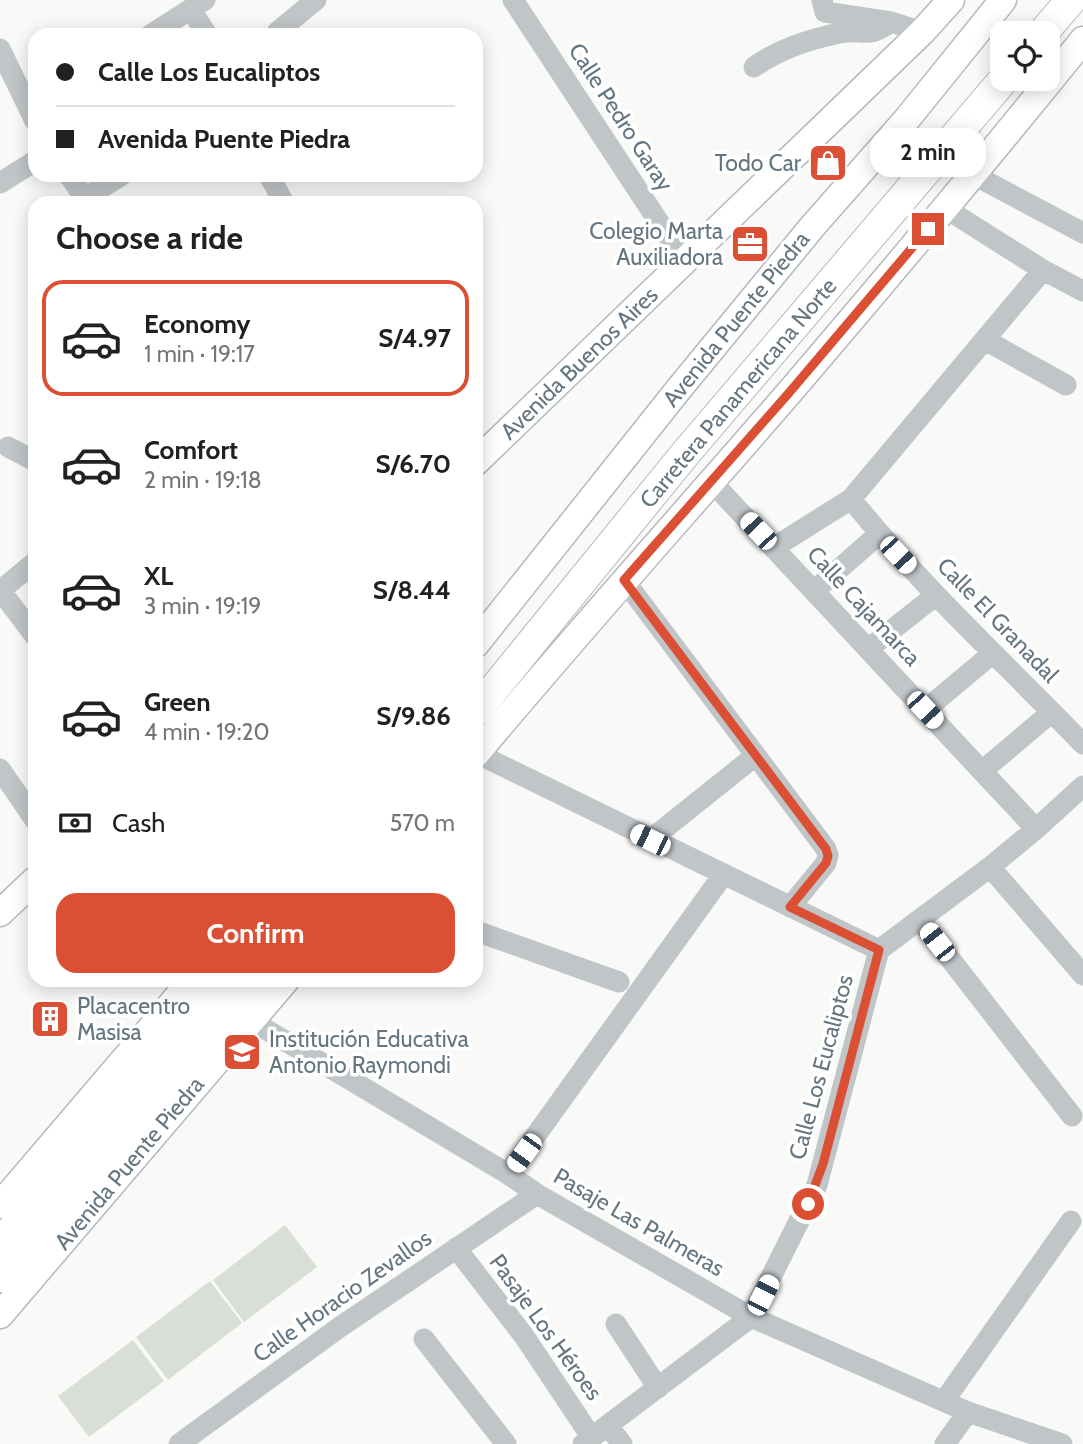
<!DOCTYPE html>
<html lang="en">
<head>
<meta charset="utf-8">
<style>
	:root { --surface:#fff; --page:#f6f6f6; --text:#202124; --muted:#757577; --line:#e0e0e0; --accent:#db5035 }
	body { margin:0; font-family:Cabin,sans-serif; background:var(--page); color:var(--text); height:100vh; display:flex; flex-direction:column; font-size:26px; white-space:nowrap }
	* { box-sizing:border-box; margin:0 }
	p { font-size:23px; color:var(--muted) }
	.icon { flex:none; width:38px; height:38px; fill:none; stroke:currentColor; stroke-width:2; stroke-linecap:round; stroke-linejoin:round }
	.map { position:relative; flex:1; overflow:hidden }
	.side { position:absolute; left:28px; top:196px; width:455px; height:791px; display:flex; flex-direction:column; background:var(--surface); border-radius:21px; box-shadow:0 4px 18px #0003 }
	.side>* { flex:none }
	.banner { position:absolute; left:28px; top:28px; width:455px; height:154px; border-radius:21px; box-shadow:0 4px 18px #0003; display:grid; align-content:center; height:154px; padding:0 28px; background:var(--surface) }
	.fabs { position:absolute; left:990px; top:21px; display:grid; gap:14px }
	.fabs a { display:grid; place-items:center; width:70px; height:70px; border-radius:14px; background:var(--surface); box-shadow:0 4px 18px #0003; font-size:35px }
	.end { position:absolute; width:32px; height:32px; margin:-16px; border:9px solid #db5035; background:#fff; box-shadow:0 0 0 4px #fff }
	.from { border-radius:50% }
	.bubble { position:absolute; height:49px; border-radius:21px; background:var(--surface); box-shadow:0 4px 18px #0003; font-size:23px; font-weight:700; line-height:49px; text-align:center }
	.car { position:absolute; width:21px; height:42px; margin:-21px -10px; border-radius:9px; box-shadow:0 0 5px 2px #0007; background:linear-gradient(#fff 24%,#345 0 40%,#fff 0 76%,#345 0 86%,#fff 0) }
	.banner b { display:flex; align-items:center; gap:24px; height:66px; font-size:26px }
	.banner b+b { border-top:2px solid var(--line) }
	.banner i { width:18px; height:18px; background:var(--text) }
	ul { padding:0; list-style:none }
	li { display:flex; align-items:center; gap:21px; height:116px; margin:0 14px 10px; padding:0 14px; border:4px solid transparent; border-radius:21px }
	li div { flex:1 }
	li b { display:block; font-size:26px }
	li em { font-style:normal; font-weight:700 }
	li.on { border-color:var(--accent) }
	li>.icon { width:63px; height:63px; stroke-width:1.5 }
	h2 { padding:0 28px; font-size:32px; line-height:84px }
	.pay { display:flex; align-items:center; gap:18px; height:77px; padding:0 28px; font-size:26px }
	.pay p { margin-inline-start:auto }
	.action { display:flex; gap:14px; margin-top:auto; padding:14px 28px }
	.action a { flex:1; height:80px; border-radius:21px; background:var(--accent); color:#fff; font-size:28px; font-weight:700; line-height:80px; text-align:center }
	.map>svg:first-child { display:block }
	.grass { fill:#d9ded6 }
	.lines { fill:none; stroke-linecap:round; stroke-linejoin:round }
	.major-casing { stroke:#b4b9bd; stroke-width:29 }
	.highway-casing { stroke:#b4b8bb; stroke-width:32 }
	.minor { stroke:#c0c5c8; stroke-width:21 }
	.major { stroke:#fff; stroke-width:26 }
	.highway { stroke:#fff; stroke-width:30 }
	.route { stroke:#db5035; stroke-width:9 }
	.labels { text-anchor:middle; stroke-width:7; stroke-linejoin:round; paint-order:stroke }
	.street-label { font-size:23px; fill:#657680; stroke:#fff }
	.poi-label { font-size:23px; fill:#657680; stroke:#fff; text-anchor:end }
</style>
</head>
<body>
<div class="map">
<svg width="1083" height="1444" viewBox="0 0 1083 1444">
	<rect width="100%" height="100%" fill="#f9f9f7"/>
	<path class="grass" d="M285 1225 317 1267 244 1322 213 1280Z
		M210 1281 242 1323 168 1380 136 1337Z
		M133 1340 164 1381 89 1437 58 1396Z"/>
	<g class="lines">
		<g class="major-casing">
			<path id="major" d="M476 462 922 32 951 0
				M476 644 678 390 812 227 907 119 1003 0
				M476 754C578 632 684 514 788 394 888 277 987 159 1083 40
				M0 913 35 880
				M0 1205 192 980
				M0 1315 286 980"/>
		</g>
		<g class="highway-casing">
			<path id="highway" d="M1043 33 1071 0
				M476 711 685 454 1004 79
				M0 1244 223 980
				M0 1277 253 980"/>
		</g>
		<path class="minor" d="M513 0 685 262
			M822 0 825 12 891 22 922 32
			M191 9 207 35
			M277 32 316 0
			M150 35 205 0
			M0 49 35 121
			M754 67C779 49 810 39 840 33 865 28 866 40 891 22
			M69 175 88 203
			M269 175 284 203
			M974 175 1083 233
			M0 183 35 161
			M85 198 122 175
			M945 208 1043 270 1083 291
			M985 340 1066 385
			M8 447 35 461
			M711 481 1036 829
			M851 499C922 587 1005 663 1083 744
			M773 548 851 499 1043 270
			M624 580 826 849 828 855 826 863 790 907
			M0 590 35 636
			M1 590 35 562
			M814 591 879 534
			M868 649 936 595
			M925 710 992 654
			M476 753 879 950
			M0 769 35 820
			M982 771 1052 712
			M650 840 755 756
			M990 867 1083 975
			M920 920 1072 1116
			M476 931 619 982
			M250 1020 508 1174 537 1194 751 1317 968 1412 1062 1444
			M508 1174 723 875
			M456 1248 524 1336 592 1438
			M616 1324 658 1388
			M424 1339 506 1444
			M944 1401 1071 1221
			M608 1426 622 1444
			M179 1444 340 1327 537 1194
			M583 1444 751 1317 817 1185 879 950 990 867 1036 829 1083 786
			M945 1444 968 1412"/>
		<use href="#major" class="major"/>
		<use href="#highway" class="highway"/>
	</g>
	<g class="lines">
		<path class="route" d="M808 1204 823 1164 879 950 790 907 826 863 828 856 826 849 624 580 788 394 928 229"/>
	</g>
	<defs>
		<g id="shop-square" transform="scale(2.0125)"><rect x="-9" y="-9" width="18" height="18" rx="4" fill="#db5035" stroke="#fff"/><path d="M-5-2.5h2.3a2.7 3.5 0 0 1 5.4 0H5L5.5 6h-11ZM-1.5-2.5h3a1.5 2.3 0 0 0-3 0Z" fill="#fff"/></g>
		<g id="office-square" transform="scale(2.0125)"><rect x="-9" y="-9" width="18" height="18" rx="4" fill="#db5035" stroke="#fff"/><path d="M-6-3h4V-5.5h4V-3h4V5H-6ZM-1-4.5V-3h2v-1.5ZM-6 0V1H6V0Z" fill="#fff"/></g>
		<g id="building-square" transform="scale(2.0125)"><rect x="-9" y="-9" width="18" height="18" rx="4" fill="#db5035" stroke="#fff"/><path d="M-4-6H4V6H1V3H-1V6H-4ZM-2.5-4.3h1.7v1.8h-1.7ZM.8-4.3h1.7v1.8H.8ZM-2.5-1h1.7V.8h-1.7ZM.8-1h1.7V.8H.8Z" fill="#fff"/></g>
		<g id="school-square" transform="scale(2.0125)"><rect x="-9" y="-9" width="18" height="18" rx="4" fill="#db5035" stroke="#fff"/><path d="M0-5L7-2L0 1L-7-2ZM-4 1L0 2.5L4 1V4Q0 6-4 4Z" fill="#fff"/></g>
	</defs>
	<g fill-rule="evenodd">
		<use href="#shop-square" x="828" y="163"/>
		<use href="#office-square" x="750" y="244"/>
		<use href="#building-square" x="50" y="1019"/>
		<use href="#school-square" x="242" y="1052"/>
	</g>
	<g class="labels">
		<g class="street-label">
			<text transform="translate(621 117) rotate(57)" y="8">Calle Pedro Garay</text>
			<text transform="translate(736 319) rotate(-51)" y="8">Avenida Puente Piedra</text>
			<text transform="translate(579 363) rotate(-44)" y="8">Avenida Buenos Aires</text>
			<text transform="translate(738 393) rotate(-50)" y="8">Carretera Panamericana Norte</text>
			<text transform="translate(864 606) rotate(47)" y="8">Calle Cajamarca</text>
			<text transform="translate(998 620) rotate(46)" y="8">Calle El Granadal</text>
			<text transform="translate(821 1067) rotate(-75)" y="8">Calle Los Eucaliptos</text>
			<text transform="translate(129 1163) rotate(-50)" y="8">Avenida Puente Piedra</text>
			<text transform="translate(639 1222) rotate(30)" y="8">Pasaje Las Palmeras</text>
			<text transform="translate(342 1296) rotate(-35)" y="8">Calle Horacio Zevallos</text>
			<text transform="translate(546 1327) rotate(54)" y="8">Pasaje Los Héroes</text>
		</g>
		<g class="poi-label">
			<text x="801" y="171">Todo Car</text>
			<text x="723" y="239">Colegio Marta<tspan x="723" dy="26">Auxiliadora</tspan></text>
			<text x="77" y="1014" text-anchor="start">Placacentro<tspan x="77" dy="26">Masisa</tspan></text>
			<text x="269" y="1047" text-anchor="start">Institución Educativa<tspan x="269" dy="26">Antonio Raymondi</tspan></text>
		</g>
	</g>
</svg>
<div class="fabs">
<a><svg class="icon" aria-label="locate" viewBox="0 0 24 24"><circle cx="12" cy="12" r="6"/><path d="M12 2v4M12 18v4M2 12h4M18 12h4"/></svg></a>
</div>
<i class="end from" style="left:808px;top:1204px"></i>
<i class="end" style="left:928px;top:229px"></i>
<div class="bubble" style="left:870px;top:128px;width:116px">2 min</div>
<i class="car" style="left:758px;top:531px;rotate:317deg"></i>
<i class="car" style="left:898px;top:555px;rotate:137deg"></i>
<i class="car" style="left:925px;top:710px;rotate:137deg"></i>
<i class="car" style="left:650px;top:840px;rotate:296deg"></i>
<i class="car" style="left:937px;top:942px;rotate:322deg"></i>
<i class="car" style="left:524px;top:1153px;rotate:216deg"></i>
<i class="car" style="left:763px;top:1295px;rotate:27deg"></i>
<div class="banner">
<b><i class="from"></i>Calle Los Eucaliptos</b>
<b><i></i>Avenida Puente Piedra</b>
</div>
<section class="side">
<h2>Choose a ride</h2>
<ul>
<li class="on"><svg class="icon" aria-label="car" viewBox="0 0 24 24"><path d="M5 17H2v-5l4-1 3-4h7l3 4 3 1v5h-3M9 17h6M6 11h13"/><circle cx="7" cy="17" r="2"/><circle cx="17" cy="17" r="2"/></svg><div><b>Economy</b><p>1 min · 19:17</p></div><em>S/4.97</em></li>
<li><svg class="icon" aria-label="car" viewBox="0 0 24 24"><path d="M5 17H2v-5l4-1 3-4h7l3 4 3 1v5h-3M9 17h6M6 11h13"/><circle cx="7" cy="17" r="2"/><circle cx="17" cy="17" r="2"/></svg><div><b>Comfort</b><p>2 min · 19:18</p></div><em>S/6.70</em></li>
<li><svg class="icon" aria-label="car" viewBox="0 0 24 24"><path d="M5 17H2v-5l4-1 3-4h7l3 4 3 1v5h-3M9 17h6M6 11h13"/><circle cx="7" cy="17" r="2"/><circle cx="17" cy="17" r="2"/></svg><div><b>XL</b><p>3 min · 19:19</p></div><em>S/8.44</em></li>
<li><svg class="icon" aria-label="car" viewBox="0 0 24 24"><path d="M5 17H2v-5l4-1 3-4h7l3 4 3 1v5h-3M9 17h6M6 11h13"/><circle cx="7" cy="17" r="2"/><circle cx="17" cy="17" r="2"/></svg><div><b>Green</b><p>4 min · 19:20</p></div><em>S/9.86</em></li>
</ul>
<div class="pay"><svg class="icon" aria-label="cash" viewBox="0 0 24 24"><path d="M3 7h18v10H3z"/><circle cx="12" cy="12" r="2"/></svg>Cash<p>570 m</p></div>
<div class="action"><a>Confirm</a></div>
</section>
</div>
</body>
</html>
